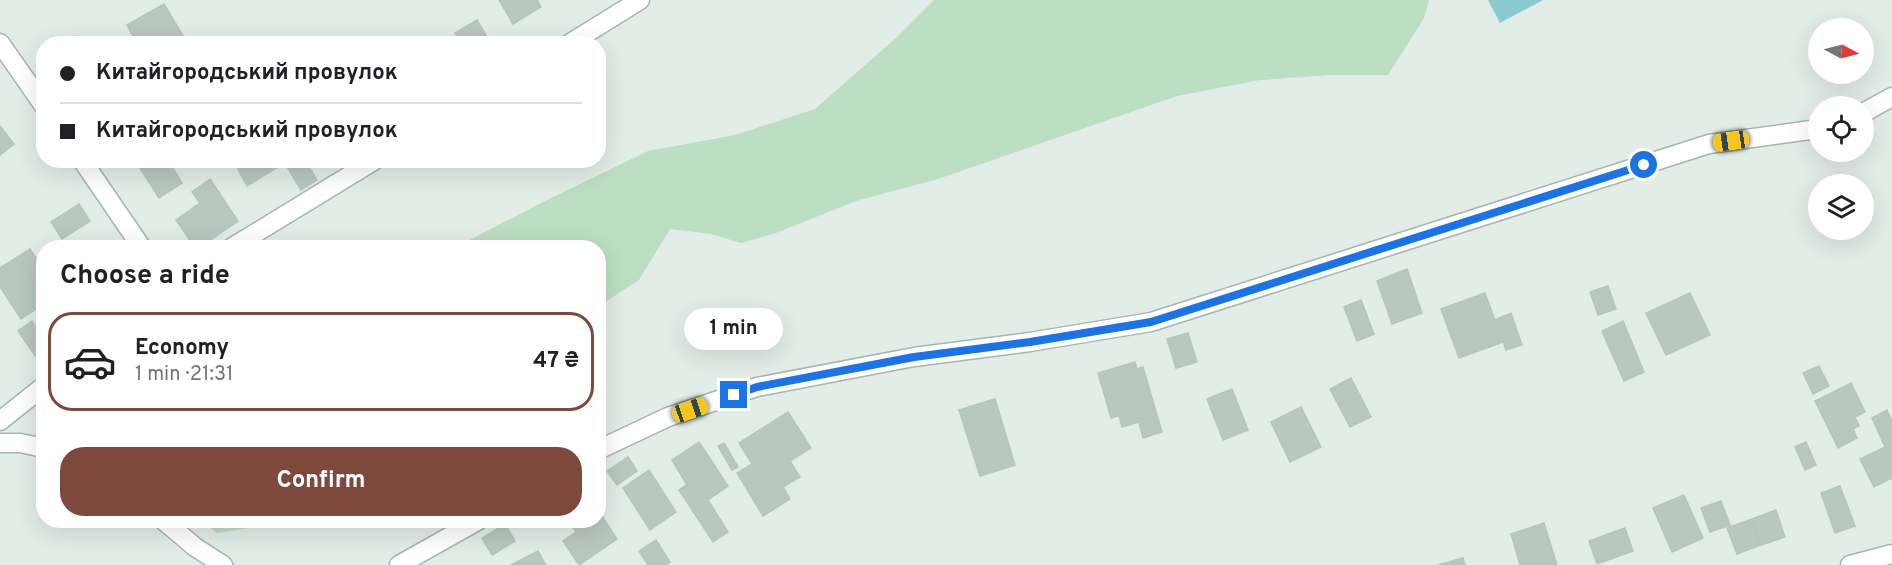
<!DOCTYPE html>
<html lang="en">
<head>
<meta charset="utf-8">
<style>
	:root { --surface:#fff; --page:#f2f2f2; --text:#202124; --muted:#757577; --line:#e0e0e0; --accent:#7e493d }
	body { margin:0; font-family:Overpass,sans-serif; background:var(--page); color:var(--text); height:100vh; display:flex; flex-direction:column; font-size:22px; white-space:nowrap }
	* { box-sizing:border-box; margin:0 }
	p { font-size:20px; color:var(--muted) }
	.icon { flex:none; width:33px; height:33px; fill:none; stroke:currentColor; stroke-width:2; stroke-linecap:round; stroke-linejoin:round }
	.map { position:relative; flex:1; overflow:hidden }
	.details { position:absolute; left:36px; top:240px; width:570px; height:288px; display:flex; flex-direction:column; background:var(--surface); border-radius:24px; box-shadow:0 6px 24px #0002 }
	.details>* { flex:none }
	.top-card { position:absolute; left:36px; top:36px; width:570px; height:132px; border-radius:24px; box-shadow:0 6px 24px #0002; display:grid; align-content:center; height:132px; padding:0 24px; background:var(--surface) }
	.needle { width:39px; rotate:97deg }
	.controls { position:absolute; left:1808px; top:18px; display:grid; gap:12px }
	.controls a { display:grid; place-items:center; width:66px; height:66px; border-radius:50%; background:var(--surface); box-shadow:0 6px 24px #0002; font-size:30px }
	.end { position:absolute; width:27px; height:27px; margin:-14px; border:8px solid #1a73e8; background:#fff; box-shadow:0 0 0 3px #fff }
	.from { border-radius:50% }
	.bubble { position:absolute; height:42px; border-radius:21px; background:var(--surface); box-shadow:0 6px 24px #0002; font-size:20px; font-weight:700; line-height:42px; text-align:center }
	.car { position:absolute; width:18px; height:36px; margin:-18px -9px; border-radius:8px; box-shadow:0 0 4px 2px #0007; background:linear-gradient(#f5c518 24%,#345 0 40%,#f5c518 0 76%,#345 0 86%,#f5c518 0) }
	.top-card b { display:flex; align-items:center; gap:21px; height:57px; font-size:22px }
	.top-card b+b { border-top:2px solid var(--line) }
	.top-card i { width:15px; height:15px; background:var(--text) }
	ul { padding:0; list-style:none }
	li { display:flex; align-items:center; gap:18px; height:99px; margin:0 12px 9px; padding:0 12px; border:3px solid transparent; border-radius:24px }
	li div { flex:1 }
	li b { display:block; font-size:22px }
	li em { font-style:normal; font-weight:700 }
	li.current { border-color:var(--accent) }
	li>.icon { width:54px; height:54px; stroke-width:1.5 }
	h2 { padding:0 24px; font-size:27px; line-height:72px }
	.cta { display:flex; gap:12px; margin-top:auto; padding:12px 24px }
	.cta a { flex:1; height:69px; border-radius:24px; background:var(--accent); color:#fff; font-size:24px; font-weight:700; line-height:69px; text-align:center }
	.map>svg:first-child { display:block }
	.green { fill:#bcdec3 }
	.water { fill:#8bcad1 }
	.building { fill:#b8c7c0; stroke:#b5c6be; stroke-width:1.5 }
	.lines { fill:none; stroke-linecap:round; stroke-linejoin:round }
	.street-casing { stroke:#a5b5af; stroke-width:21 }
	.street { stroke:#fff; stroke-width:18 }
	.route { stroke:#1a73e8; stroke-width:8 }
</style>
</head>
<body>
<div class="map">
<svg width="1892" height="565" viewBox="0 0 1892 565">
	<rect width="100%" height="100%" fill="#e3ede8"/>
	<path class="green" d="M934 0H1429L1424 18 1388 75H1330L1260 80 1177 96 938 179 856 201 776 233 741 243 711 234 670 229 639 280 599 306 598 248 456 247 547 200 648 151 735 135 815 109 896 38Z
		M202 521H272L263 526 217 533Z"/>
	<path class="water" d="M1488 0H1543L1500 23Z"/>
	<path class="building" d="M499 0H537L541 7 513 24Z
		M164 4 188 44H137L127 25Z
		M477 20 491 44H461L455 33Z
		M75 36 79 44H60Z
		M0 126 14 144 0 155Z
		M145 160H168L182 183 159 198 138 165Z
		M233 160H274L278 167 247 186Z
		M294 160H305L317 180 301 190 286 165Z
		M210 179 238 221 199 248H195L176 220 200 203 192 192Z
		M79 204 90 221 62 239 51 222Z
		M30 249 44 270V304L21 319 0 287V268Z
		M1407 269 1422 313 1392 324 1377 281Z
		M1608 286 1616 309 1598 315 1590 292Z
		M1485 293 1495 320 1511 313 1522 345 1506 350 1503 342 1459 358 1441 309Z
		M1690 293 1710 335 1666 355 1646 313Z
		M1361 300 1374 334 1357 341 1344 307Z
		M32 321 44 337V351L36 357 18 331Z
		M1623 321 1644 372 1624 381 1602 331Z
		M1188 333 1197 362 1176 368 1167 339Z
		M1135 362 1137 369 1143 367 1162 432 1143 438 1139 422 1122 427 1119 415 1111 418 1098 373Z
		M1819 366 1829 386 1813 394 1803 373Z
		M1351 378 1371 417 1350 427 1330 389Z
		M1851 383 1865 412 1855 417 1859 426 1853 429 1857 438 1838 448 1815 401Z
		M1232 389 1248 430 1223 440 1207 399Z
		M995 399 1015 465 980 476 959 410Z
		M1301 407 1321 447 1290 462 1271 422Z
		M1887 410 1892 421V478L1874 487 1860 459 1885 447 1872 418Z
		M788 412 811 448 790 461 800 477 783 487 790 499 763 516 737 473 752 464 739 443Z
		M699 442 728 486 708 500 728 532 713 542 679 490 687 485 672 460Z
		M1806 442 1816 465 1805 470 1795 447Z
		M724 443 738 467 732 470 718 446Z
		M628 457 637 471 617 485 607 471Z
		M649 470 676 512 650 530 623 488Z
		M1840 486 1855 526 1835 533 1821 493Z
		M1684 495 1703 538 1672 552 1653 508Z
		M1721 501 1730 525 1710 532 1701 508Z
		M598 510 617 539 579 565 563 541 576 532 568 520H598Z
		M1776 510 1785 537 1761 545 1752 519Z
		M1752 519 1761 545 1737 554 1727 528Z
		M1544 523 1557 565H1520L1511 534Z
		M505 524 515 541 492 555 482 538Z
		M1625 528 1633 551 1597 564 1589 541Z
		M656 540 670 562 666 565H648L639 551Z
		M538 551 546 565H511Z
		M1463 558 1465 565H1438Z"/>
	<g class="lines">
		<g class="street-casing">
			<path id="street" d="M0 43 44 106
				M569 44 640 0
				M1863 113 1892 97
				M82 160 142 248
				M231 248 375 160
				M0 421 44 386
				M0 443H20L44 448
				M598 450 668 417 757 387 914 357 1030 342 1151 322 1709 144 1818 129
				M163 520 195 547 223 565
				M399 565 479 520
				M1850 565 1892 554"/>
		</g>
		<use href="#street" class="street"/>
	</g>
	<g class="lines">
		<path class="route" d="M734 395 757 387 914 357 1030 342 1151 322 1644 165"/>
	</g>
</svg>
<div class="controls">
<a><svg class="needle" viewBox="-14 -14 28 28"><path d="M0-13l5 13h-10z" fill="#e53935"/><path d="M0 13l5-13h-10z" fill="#757577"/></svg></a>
<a><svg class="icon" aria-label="locate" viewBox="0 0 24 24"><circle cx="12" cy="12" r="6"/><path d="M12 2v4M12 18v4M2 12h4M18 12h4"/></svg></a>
<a><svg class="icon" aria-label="layers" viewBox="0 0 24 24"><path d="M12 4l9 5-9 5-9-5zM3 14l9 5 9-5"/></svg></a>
</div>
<i class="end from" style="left:1644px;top:165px"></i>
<i class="end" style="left:734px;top:395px"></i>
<div class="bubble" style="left:684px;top:308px;width:99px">1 min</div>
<i class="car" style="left:1731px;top:141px;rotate:262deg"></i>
<i class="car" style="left:690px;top:410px;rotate:71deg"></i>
<div class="top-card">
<b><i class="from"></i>Китайгородський провулок</b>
<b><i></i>Китайгородський провулок</b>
</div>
<section class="details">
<h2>Choose a ride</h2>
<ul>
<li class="current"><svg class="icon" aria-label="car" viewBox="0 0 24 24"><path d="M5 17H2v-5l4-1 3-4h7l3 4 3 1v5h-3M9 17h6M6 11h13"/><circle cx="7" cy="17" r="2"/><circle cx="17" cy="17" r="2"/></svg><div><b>Economy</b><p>1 min · 21:31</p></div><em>47 ₴</em></li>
</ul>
<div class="cta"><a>Confirm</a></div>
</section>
</div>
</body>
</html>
